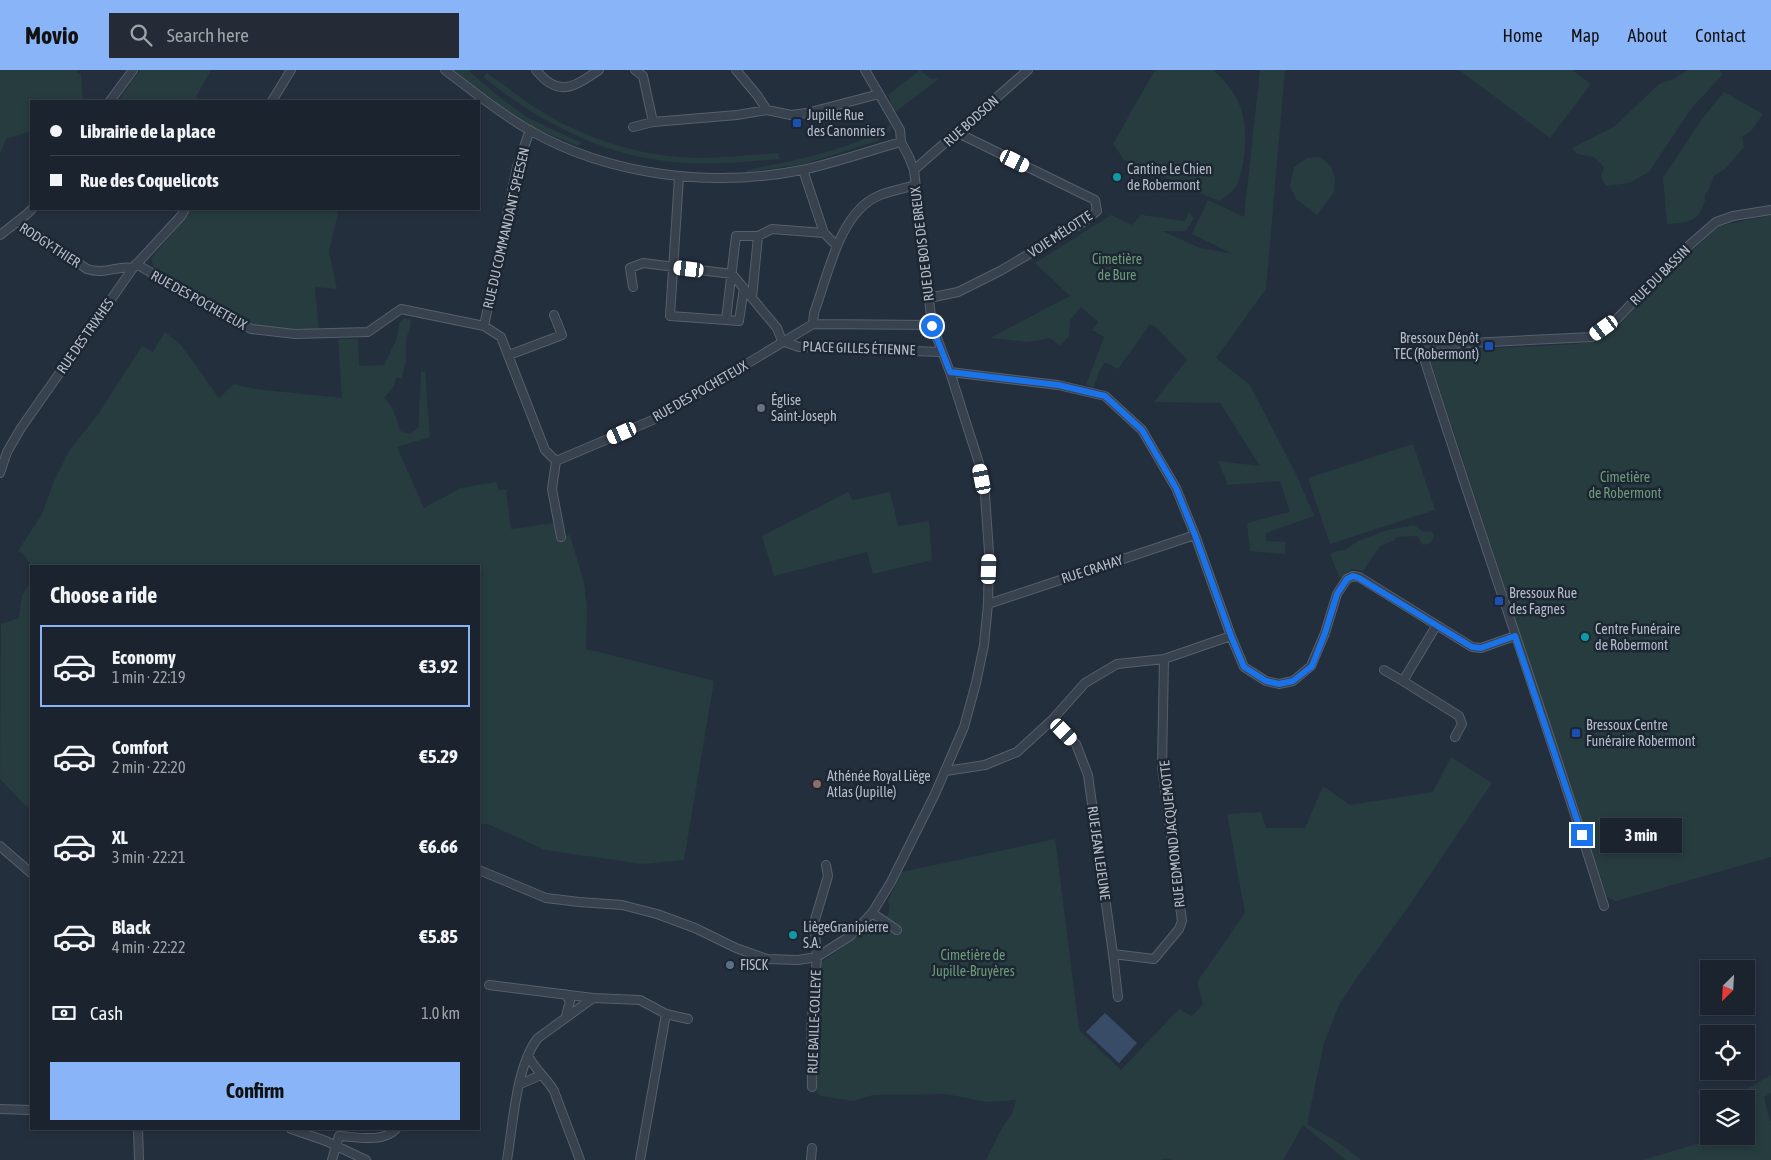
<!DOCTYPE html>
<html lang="en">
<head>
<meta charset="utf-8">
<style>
	:root { --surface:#1b232e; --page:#242b36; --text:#f1f3f6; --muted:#a0a4aa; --line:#39404a; --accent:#8ab4f8 }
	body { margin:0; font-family:"Asap Condensed",sans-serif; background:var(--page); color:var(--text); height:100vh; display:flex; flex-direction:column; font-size:19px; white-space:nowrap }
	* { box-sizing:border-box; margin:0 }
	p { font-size:16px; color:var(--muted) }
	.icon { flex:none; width:28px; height:28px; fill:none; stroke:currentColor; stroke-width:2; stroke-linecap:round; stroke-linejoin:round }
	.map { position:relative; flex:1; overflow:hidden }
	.sheet { position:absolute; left:30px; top:495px; width:450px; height:565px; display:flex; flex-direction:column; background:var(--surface); border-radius:0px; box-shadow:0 2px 8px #0003,0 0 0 1px var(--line) }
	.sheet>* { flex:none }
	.hud { position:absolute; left:30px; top:30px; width:450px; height:110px; border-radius:0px; box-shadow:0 2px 8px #0003,0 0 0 1px var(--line); display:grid; align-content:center; height:110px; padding:0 20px; background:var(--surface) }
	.needle { width:32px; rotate:204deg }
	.tools { position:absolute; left:1700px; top:890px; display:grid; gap:10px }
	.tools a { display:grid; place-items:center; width:55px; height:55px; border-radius:0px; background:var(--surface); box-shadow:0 2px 8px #0003,0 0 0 1px var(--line); font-size:25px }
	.end { position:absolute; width:22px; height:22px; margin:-11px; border:6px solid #1a73e8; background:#fff; box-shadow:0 0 0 2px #fff }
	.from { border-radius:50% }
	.bubble { position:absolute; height:35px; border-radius:0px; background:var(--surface); box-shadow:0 2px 8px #0003,0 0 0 1px var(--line); font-size:16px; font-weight:700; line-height:35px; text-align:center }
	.car { position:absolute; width:15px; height:30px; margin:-15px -8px; border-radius:6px; box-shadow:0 0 4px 1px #0007; background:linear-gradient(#fff 24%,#345 0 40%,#fff 0 76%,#345 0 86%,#fff 0) }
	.hud b { display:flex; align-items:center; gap:18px; height:48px; font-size:19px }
	.hud b+b { border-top:1px solid var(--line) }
	.hud i { width:12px; height:12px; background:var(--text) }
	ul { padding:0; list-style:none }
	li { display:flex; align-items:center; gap:15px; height:82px; margin:0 10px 8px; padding:0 10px; border:2px solid transparent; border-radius:0px }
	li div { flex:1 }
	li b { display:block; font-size:19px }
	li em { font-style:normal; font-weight:700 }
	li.on { border-color:var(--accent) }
	li>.icon { width:45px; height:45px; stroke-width:1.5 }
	h2 { padding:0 20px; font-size:22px; line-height:60px }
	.pay { display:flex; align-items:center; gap:12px; height:55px; padding:0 20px; font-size:19px }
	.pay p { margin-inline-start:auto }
	.action { display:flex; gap:10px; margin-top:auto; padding:10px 20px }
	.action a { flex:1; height:58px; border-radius:0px; background:var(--accent); color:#111; font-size:20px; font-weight:700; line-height:58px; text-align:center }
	header { display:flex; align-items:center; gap:30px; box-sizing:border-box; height:70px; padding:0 25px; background:var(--accent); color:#111 }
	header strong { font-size:24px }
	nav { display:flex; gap:28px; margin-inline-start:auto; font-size:18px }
	.search { width:350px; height:45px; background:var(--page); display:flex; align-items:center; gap:12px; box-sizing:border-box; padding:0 18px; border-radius:0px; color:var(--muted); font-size:19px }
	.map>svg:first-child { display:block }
	.green { fill:#263c3f }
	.water { fill:#394c67 }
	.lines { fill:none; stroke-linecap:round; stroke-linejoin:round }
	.minor-casing { stroke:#565f6c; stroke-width:10 }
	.minor { stroke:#38414e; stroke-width:8 }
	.route { stroke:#1a73e8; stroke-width:6 }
	.transit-dot { fill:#1a4fb4; stroke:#1d2633; stroke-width:2 }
	.culture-dot { fill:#0f9aa8; stroke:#1d2633; stroke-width:2 }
	.worship-dot { fill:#6b7280; stroke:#1d2633; stroke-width:2 }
	.education-dot { fill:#8d6e63; stroke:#1d2633; stroke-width:2 }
	.service-dot { fill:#5c6f8a; stroke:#1d2633; stroke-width:2 }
	.labels { text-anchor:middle; stroke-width:5; stroke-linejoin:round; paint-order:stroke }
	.poi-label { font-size:14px; fill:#b4bcc9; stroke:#1d2633; text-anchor:start }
	.street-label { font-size:14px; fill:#b4bcc9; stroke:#1d2633 }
	.park-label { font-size:14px; fill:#6b9a76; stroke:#1d2633 }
</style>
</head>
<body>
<header>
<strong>Movio</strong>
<div class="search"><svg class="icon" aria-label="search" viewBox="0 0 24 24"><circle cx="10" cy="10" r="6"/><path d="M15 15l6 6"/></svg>Search here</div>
<nav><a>Home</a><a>Map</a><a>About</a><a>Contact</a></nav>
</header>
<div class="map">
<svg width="1771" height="1090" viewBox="0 0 1771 1090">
	<rect width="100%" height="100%" fill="#242f3e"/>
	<path class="green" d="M0 0H77V4H81L83 31H31V61L6 69 0 84Z
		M140 0H211L196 27 202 31H118Z
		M454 0H468L498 26 528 48 582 73 578 76 527 55 474 17Z
		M920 0 931 9 940 8 894 43 888 25Z
		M1157 0H1213C1241 24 1249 50 1244 86 1243 96 1240 111 1234 119 1230 124 1224 128 1219 131L1124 90 1113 74 1154 2Z
		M1260 0H1285L1266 219 1216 288 1250 315 1297 406 1314 446 1266 463V471L1286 472 1285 484 1250 481 1247 453 1290 442 1280 411 1228 415 1218 391 1260 396 1220 333 1154 332 1187 290 1157 258 1150 254 1118 299 1105 292 1099 302 1093 318 1086 315 1104 267 1092 260 1098 252 1081 237 1070 250 1069 266 1060 276 1050 268 1027 272 990 268 1070 226 1035 193 1111 145 1132 155 1141 145 1185 151 1189 142 1194 148 1186 161H1162L1200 178 1233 184 1192 164 1208 130 1244 147Z
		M1459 0H1572L1591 14 1550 68Z
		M1688 0H1719L1723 4 1691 39 1649 102 1629 113 1606 116 1601 106 1604 97 1594 87 1577 84 1572 78 1615 56 1659 14 1674 9Z
		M487 3C503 14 518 26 533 36 576 65 629 83 679 87 712 90 746 85 778 83L780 89C742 92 703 96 665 91 598 83 535 49 483 7Z
		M1724 22 1763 44 1752 60 1742 67 1744 77 1726 98 1714 106 1709 119 1705 125C1706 129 1705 132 1703 136 1697 154 1683 152 1667 154L1663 108 1702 49Z
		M891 55V60L877 71 804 94 747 102V100C792 91 852 80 891 55Z
		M1320 87 1331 96 1335 109 1334 122 1317 145 1296 129 1290 116 1294 97 1307 88Z
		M191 139H269L270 140 272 139H335L338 143 329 181 337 219 315 217 319 261 284 260 251 257 226 241 155 201 151 188 178 157Z
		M1771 145V787L1616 831 1607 827 1430 290 1436 281 1578 274 1600 269 1618 257 1661 209 1719 156Z
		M404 248 411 250 410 258 406 269V292L402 308H396L394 316 384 328C395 339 396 348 400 361L410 364 419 357C418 338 421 320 421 301L425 302 430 367 397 377 424 438 461 418 496 412 499 420 506 419 511 459 554 453 556 467 570 465 584 513 587 538 586 579 714 611 684 790 643 794 545 780 488 754H479V496H32L24 485 18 481 42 444 54 411 69 381 99 343 142 276 153 282 165 262 181 275 219 328 234 314 255 319 342 328 338 269H358L359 296 384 295 397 268 399 254Z
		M1413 374 1435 440 1330 474 1308 408Z
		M848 422 853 430 890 422 898 456 929 451 932 490 873 504 867 482 774 506 762 466Z
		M1414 455C1421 459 1422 464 1430 461L1434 464C1433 471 1431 474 1423 475L1417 466 1396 467 1395 470 1380 476 1363 501 1352 499 1340 509 1330 484 1336 481 1345 480 1358 471 1388 460Z
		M31 512V732L27 737 0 709 1 554 19 548 22 525Z
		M1451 687 1492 713 1406 840 1358 906 1339 935 1324 973 1307 1054 1342 1075 1361 1090H1346L1303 1055 1283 1090H1172L1166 1088 1161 1090H986L1003 1056 1012 1044 1016 1030 988 1032 945 1024 873 1025 853 1031 820 1026 812 1017 815 987 818 896 821 892 864 862 870 864C880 858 894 842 888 831L902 802 1055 769 1079 960 1121 1000 1179 939 1192 946 1203 934 1197 912 1245 843 1227 744 1261 742 1266 758H1305L1323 716 1350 735 1433 722Z
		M1771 1005V1023L1764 1027 1769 1048 1771 1051V1090H1643L1710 1070 1717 1066H1746V1029H1743V1021Z"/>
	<path class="water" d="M1105 943 1137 973 1119 993 1086 962Z"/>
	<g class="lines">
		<g class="minor-casing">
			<path id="minor" d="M445 0C473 21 499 43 529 60 610 106 712 118 802 100 835 93 868 81 901 72
				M536 0C559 29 575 16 599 0
				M635 0 643 6 653 52 737 45 767 40 791 45 807 43 879 24
				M736 0 757 25 767 40
				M110 31 133 0
				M272 31 291 0
				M633 57 653 52
				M803 100 824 163 836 175
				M914 100 1028 0
				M679 107 670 246 726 250
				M18 152 87 199C106 205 117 195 133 198
				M0 165 27 144 32 139
				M136 194 251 259 295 264 368 262 401 239 484 256 501 267 545 380 556 391 655 349 813 254 932 255
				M633 217 630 198 643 193 732 204 777 258 782 271
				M744 218 739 251 726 250 736 166H758L772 159 824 163
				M752 228 758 166
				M929 228 958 222 1000 201 1082 153 1097 141 1095 130 958 63
				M813 254 814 243C828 206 839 143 878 126 889 121 903 119 915 115
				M484 256 517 97 530 60
				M782 271 799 277 941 282
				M509 285 562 265 554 245
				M950 302 1058 315 1105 326 1142 360 1176 418 1195 465 1231 566 1244 597 1266 611 1279 614 1293 611 1311 596 1325 563 1337 524 1347 509 1353 506 1359 507 1472 577 1481 578 1515 566
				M556 391 552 419 561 467
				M0 403 7 382 21 358 133 198 181 146 185 139
				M988 534 1195 465
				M1436 556 1403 611 1459 646 1462 654 1455 667
				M1384 600 1403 611
				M1052 650 1076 674 1088 705 1113 884 1118 927
				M946 701 985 695 1017 682 1052 650 1085 613 1117 594 1164 589 1231 566
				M0 776 31 803
				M479 800 546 828 579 832 622 835 657 844 695 858 736 878 767 889 798 890 817 887 850 866 872 843 891 812 935 724 964 657 976 613 984 575 988 534 989 482 985 425 979 393 969 362 950 302 932 255 914 100 909 87 901 72 900 60 865 0
				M1604 836C1547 651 1481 469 1423 285L1430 275 1592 267 1616 250 1678 185 1716 152 1733 146 1771 140
				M872 843 897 860
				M1113 884 1154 889 1179 859 1182 851 1162 696 1164 589
				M489 915 593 928 640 930 666 944 688 949
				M565 924 570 931 566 946
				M528 985C534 999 546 1007 554 1021L580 1090
				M520 1014 541 1005
				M812 1017 811 961 817 887 814 853 828 806 826 795
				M0 1039 31 1040
				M138 1059 139 1090
				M291 1059 326 1071 366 1090
				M332 1090 339 1066C356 1067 384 1073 396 1059
				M507 1090C513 1055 516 995 538 968L593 928
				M640 1090 666 944
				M811 1090 812 1078"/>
		</g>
		<use href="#minor" class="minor"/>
	</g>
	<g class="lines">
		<path class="route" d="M932 256 950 302 1058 315 1105 326 1142 360 1176 418 1195 465 1231 566 1244 597 1266 611 1279 614 1293 611 1312 596 1325 563 1337 524 1347 509 1353 506 1359 508 1472 577 1481 578 1515 566 1582 765"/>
	</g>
	<g class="transit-dot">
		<rect x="792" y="48" width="10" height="10" rx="2.5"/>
		<rect x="1484" y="271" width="10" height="10" rx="2.5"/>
		<rect x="1494" y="526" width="10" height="10" rx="2.5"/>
		<rect x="1571" y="658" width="10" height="10" rx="2.5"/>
	</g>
	<g class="culture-dot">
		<circle cx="1117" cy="107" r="5"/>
		<circle cx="1585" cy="567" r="5"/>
		<circle cx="793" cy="865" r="5"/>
	</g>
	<circle class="worship-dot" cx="761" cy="338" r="5"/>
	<circle class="education-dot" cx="817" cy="714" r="5"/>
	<circle class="service-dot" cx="730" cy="895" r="5"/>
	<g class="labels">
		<g class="poi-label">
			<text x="807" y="50">Jupille Rue<tspan x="807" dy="16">des Canonniers</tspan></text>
			<text x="1127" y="104">Cantine Le Chien<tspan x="1127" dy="16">de Robermont</tspan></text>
			<text x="1479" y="273" text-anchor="end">Bressoux Dépôt<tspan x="1479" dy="16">TEC (Robermont)</tspan></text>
			<text x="771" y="335">Église<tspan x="771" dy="16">Saint-Joseph</tspan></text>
			<text x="1509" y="528">Bressoux Rue<tspan x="1509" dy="16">des Fagnes</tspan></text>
			<text x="1595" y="564">Centre Funéraire<tspan x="1595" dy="16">de Robermont</tspan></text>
			<text x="1586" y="660">Bressoux Centre<tspan x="1586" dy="16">Funéraire Robermont</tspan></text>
			<text x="827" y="711">Athénée Royal Liège<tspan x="827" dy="16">Atlas (Jupille)</tspan></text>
			<text x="803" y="862">LiègeGranipierre<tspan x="803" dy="16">S.A.</tspan></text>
			<text x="740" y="900">FISCK</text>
		</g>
		<g class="street-label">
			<text transform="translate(971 51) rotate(-42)" y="5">RUE BODSON</text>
			<text transform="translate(506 158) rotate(-77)" y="5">RUE DU COMMANDANT SPEESEN</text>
			<text transform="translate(1060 164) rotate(-33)" y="5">VOIE MÉLOTTE</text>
			<text transform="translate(922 174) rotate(-97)" y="5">RUE DE BOIS DE BREUX</text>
			<text transform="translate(50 175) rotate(33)" y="5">RODGY-THIER</text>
			<text transform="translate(1660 205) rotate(-45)" y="5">RUE DU BASSIN</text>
			<text transform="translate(199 230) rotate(29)" y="5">RUE DES POCHETEUX</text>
			<text transform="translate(85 266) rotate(-55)" y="5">RUE DES TRIXHES</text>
			<text transform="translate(859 278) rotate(2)" y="5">PLACE GILLES ÉTIENNE</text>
			<text transform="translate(700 321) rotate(-30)" y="5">RUE DES POCHETEUX</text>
			<text transform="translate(1092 499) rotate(-18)" y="5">RUE CRAHAY</text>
			<text transform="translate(1172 764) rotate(-96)" y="5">RUE EDMOND JACQUEMOTTE</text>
			<text transform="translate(1099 783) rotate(82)" y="5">RUE JEAN LEJEUNE</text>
			<text transform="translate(814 952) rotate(-88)" y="5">RUE BAILLE-COLLEYE</text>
		</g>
		<g class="park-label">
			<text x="1117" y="194">Cimetière<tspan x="1117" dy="16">de Bure</tspan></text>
			<text x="1625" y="412">Cimetière<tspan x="1625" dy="16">de Robermont</tspan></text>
			<text x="973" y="890">Cimetière de<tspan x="973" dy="16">Jupille-Bruyères</tspan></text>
		</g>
	</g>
</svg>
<div class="tools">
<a><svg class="needle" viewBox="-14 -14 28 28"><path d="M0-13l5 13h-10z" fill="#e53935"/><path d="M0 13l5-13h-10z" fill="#a0a4aa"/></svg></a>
<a><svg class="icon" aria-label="locate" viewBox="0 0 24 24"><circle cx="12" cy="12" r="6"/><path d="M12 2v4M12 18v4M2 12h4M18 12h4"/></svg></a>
<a><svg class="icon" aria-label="layers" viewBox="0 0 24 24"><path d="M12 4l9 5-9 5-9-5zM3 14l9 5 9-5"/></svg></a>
</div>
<i class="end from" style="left:932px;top:256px"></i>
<i class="end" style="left:1582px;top:765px"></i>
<div class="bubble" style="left:1600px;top:748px;width:82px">3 min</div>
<i class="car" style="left:1015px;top:91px;rotate:116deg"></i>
<i class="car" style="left:689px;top:199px;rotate:277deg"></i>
<i class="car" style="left:1604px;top:258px;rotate:234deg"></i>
<i class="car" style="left:622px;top:363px;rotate:246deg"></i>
<i class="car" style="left:982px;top:409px;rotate:349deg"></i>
<i class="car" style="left:989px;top:499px;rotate:2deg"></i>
<i class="car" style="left:1064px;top:662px;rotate:136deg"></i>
<div class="hud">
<b><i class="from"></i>Librairie de la place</b>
<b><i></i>Rue des Coquelicots</b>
</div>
<section class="sheet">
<h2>Choose a ride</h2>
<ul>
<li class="on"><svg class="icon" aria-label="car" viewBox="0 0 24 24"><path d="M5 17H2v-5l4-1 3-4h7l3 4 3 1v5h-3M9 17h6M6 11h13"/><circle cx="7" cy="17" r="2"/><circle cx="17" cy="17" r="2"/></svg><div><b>Economy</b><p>1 min · 22:19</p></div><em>€3.92</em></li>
<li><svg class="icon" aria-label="car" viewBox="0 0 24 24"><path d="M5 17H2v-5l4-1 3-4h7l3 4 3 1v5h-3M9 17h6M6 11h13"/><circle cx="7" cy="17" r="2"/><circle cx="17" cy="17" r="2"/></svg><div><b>Comfort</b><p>2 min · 22:20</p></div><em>€5.29</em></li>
<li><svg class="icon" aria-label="car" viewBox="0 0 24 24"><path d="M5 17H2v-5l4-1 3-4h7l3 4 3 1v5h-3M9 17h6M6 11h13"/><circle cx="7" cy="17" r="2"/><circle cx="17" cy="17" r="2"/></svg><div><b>XL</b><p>3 min · 22:21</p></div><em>€6.66</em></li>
<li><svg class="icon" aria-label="car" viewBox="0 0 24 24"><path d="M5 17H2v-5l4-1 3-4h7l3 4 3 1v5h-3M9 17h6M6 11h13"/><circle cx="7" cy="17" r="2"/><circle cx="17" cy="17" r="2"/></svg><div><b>Black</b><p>4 min · 22:22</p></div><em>€5.85</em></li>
</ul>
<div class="pay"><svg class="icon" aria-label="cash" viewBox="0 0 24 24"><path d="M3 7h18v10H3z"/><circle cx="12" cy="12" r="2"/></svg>Cash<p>1.0 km</p></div>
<div class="action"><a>Confirm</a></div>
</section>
</div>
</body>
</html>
